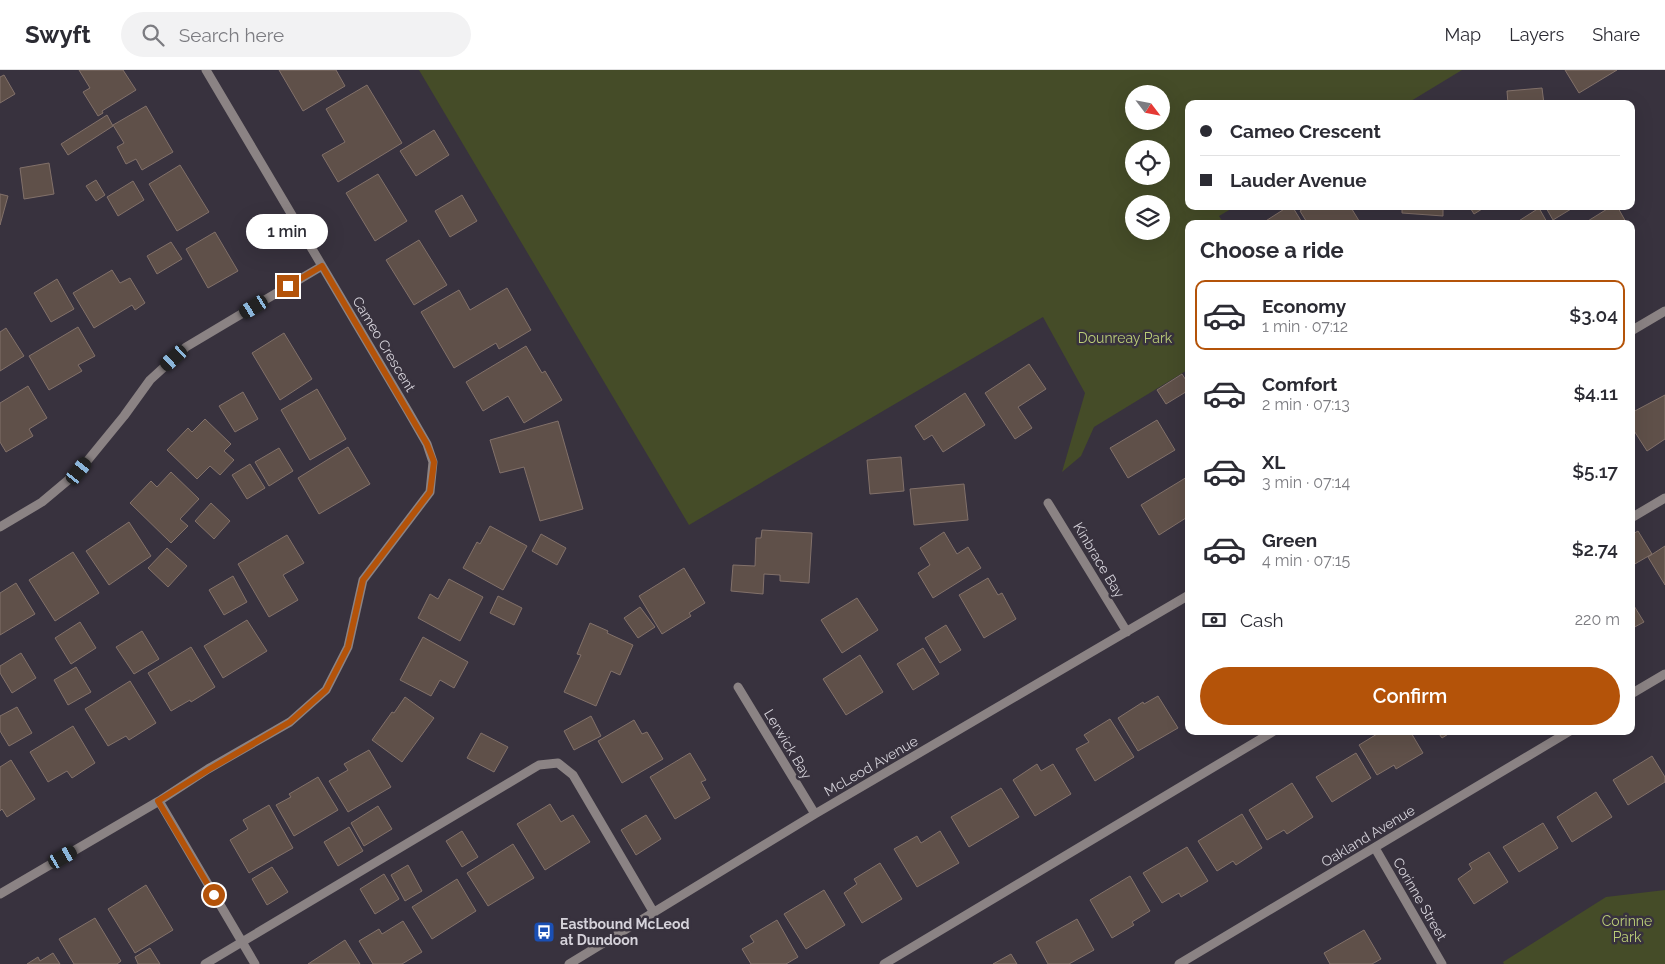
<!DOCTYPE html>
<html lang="en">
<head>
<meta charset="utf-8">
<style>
	:root { --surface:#fff; --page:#f2f2f3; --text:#2b2b33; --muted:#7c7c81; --line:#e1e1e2; --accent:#b45309 }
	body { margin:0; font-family:Raleway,sans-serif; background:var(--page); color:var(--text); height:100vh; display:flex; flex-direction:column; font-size:19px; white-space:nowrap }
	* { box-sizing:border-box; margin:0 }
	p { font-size:16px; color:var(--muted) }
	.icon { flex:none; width:28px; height:28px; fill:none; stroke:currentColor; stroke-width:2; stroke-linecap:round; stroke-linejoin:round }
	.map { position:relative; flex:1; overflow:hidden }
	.details { position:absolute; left:1185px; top:150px; width:450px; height:515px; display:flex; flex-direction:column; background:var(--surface); border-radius:10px; box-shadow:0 5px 20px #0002 }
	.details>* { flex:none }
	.hud { position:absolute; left:1185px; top:30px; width:450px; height:110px; border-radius:10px; box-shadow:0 5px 20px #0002; display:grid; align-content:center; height:110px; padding:0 15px; background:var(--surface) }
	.needle { width:32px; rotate:122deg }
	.fabs { position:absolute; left:1125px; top:15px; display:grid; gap:10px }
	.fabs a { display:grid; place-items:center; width:45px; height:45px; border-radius:50%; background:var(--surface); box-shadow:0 5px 20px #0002; font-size:25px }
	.end { position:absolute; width:22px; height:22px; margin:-11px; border:6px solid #b45309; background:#fff; box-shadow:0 0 0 2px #fff }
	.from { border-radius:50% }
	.bubble { position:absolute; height:35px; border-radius:18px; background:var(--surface); box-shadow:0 5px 20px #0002; font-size:16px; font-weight:600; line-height:35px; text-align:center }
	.car { position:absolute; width:15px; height:30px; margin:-15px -8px; border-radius:6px; box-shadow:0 0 4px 1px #0007; background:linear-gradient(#222 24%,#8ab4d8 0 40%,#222 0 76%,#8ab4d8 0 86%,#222 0) }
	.hud b { display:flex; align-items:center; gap:18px; height:48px; font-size:19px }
	.hud b+b { border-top:1px solid var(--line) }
	.hud i { width:12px; height:12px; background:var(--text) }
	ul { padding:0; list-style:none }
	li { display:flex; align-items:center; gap:15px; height:70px; margin:0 10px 8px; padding:0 5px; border:2px solid transparent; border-radius:10px }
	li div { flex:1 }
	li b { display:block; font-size:19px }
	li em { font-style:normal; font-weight:600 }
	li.on { border-color:var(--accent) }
	li>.icon { width:45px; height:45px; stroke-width:1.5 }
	h2 { padding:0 15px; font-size:22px; line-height:60px }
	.pay { display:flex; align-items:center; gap:12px; height:55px; padding:0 15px; font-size:19px }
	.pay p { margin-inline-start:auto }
	.primary-button { display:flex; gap:10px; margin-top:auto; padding:10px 15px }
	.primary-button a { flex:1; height:58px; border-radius:30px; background:var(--accent); color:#fff; font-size:20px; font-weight:600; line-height:58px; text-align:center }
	header { display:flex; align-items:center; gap:30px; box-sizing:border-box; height:70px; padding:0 25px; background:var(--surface); border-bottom:1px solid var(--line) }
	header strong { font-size:24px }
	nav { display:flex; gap:28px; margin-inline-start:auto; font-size:18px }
	.search { width:350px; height:45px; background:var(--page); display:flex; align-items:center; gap:12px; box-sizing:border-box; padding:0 18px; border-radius:28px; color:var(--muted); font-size:19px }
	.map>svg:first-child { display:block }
	.green { fill:#454c28; fill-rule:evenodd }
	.building { fill:#5f5049; stroke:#82716a }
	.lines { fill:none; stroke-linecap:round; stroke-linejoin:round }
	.minor { stroke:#8b8384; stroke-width:9 }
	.route { stroke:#b45309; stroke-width:6 }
	.labels { text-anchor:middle; stroke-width:5; stroke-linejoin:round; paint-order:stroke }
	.park-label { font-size:14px; fill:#bbcd78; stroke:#38323e }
	.street-label { font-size:14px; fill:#d5d2da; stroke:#38323e }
	.poi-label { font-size:14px; font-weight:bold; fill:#d5d2da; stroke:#38323e; text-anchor:start }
</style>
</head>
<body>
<header>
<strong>Swyft</strong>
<div class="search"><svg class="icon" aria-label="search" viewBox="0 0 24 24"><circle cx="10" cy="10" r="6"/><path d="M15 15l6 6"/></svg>Search here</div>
<nav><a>Map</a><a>Layers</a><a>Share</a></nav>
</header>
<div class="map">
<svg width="1665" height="894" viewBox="0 0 1665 894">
	<rect width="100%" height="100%" fill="#38323e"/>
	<path class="green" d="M419 0H1462L1406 34H1189V136H1236L1219 146 1224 154H1189V299L1094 357 1081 386 1062 402 1085 323 1043 247 689 455ZM1134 24H1161V51H1134ZM1134 79H1161V106H1134ZM1134 134H1161V161H1134Z
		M1665 820V894H1504L1503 892 1606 827Z"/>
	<path class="building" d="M79 0H123L136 20 102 41 103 43 98 46 83 22 90 18Z
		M279 0H336L345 16 303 41Z
		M1565 0H1617L1579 23Z
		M4 5 15 24 0 33V7Z
		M367 15 402 73 338 112 322 85 345 72 326 39Z
		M1542 18 1544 34H1508L1507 21Z
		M146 36 173 82 142 100 136 89 126 94 117 77 124 73 113 55Z
		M107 45 113 56 68 85 61 74Z
		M434 60 449 85 416 106 400 81Z
		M49 93 54 124 24 129 20 98Z
		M180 95 209 142 177 161 149 114Z
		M378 104 407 151 375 171 346 123Z
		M96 110 105 125 96 131 86 116Z
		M133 111 144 130 118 146 107 127Z
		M0 124 8 126 0 155Z
		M462 125 477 151 450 167 435 141Z
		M1289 136H1292L1303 154H1261Z
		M1308 136H1350L1361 154H1308L1300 141Z
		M1402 136H1443V146L1402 143Z
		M1469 136H1487L1474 144Z
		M1545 136H1576L1553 150Z
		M1612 136H1617L1627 154H1583Z
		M1539 138 1548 154H1514Z
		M215 162 238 201 208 218 186 179Z
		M419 170 447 215 414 235 386 190Z
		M171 172 182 189 157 204 147 186Z
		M112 200 120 213 130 208 145 233 135 240 132 235 94 258 73 223Z
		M57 209 74 239 51 252 34 223Z
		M507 218 531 260 499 279 496 273 454 298 421 242 459 220 470 240Z
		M78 257 95 286 78 295 82 301 49 320 29 286Z
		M6 258 24 286 0 301V262Z
		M284 263 312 309 280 330 252 283Z
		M526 276 542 303 545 301 562 330 524 353 508 326 483 341 466 312Z
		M1029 294 1046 319 1018 337 1032 358 1015 369 985 323Z
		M1182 304 1189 315V320L1166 334 1157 320Z
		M28 316 47 348 29 359 33 366 6 382 0 372V333Z
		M317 319 346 369 310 390 281 340Z
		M243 322 258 349 235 362 219 336Z
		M965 323 985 355 943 382 932 365 924 370 915 356Z
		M1665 325V369L1647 381 1631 356V343Z
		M205 349 231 374 224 381 234 390 220 405 210 396 197 409 167 380 188 358 192 362Z
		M1157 350 1175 380 1128 408 1110 378Z
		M558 351 583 439 540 451 524 397 500 403 490 370Z
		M348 377 370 414 319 444 298 408Z
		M279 378 293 401 269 416 255 392Z
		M901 387 904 421 870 424 867 390Z
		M250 394 265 418 247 429 232 405Z
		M171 402 199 429 180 449 188 456 171 473 130 433 151 411 157 417Z
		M1187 407 1189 410V446L1159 465 1141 435Z
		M964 414 968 450 914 455 910 419Z
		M211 433 230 451 214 469 195 451Z
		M129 452 151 486 109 515 86 481Z
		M490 456 527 476 503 520 463 498 477 472 480 474Z
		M762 460 812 463 809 513 780 511V505L764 504 763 524 731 521 733 495 755 496 756 468H761Z
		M1638 461 1652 484 1633 495 1631 493V465Z
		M944 462 957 484 968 477 981 498 933 528 918 503 930 495 920 478Z
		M541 464 566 478 557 495 532 481Z
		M287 465 304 493 283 505 298 530 269 547 238 494Z
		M1665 476V515L1648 487Z
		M167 478 187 496 168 517 148 498Z
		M73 482 99 523 55 551 29 510Z
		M684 498 705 533 689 543 691 546 662 564 639 526Z
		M233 506 247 532 224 545 209 520Z
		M988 508 998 525 1002 523 1016 549 984 568 959 525Z
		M449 509 483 527 460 571 418 548 430 524 438 529Z
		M16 513 35 544 0 565V523Z
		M498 526 522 538 514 555 490 543Z
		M857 528 878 560 842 583 821 550Z
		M1631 531 1644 552 1631 559Z
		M640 537 655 557 638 568 624 548Z
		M247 550 267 581 223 608 204 576Z
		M80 552 96 578 71 594 55 568Z
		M590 553 608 561 607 563 633 575 620 605 611 601 596 636 564 622 581 585 577 584Z
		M946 555 961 580 940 593 925 568Z
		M142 561 159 589 134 604 116 577Z
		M423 567 468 592 454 618 440 610 431 626 400 610Z
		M191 577 215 617 191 632 190 630 171 641 148 603Z
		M923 578 939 604 913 620 897 594Z
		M21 583 36 608 12 623 0 603V596Z
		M860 585 883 622 846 645 823 609Z
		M76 597 91 622 68 635 54 610Z
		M130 611 156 653 129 670 126 666 108 676 85 639Z
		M1158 626 1178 658 1138 681 1118 648 1143 632 1144 634Z
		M405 627 434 648 402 692 372 670 392 642 394 643Z
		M17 637 32 663 9 676 0 661V646Z
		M591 646 601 666 574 680 564 661Z
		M1110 649 1134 687 1095 711 1076 679 1089 672 1084 665Z
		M634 650 642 664 647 662 663 689 622 713 598 671Z
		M73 656 95 693 72 708 67 701 48 712 30 682Z
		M1382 661H1410L1423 683 1396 699 1394 695 1377 705 1359 675Z
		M1437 661H1453L1442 668Z
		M481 663 508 677 494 702 467 688Z
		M369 680 391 717 348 742 329 711 348 700 344 694Z
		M690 683 706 710 701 712 710 728 675 749 650 707Z
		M1356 683 1371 708 1332 732 1316 707Z
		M1652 686 1665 707V712L1628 735 1613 710Z
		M11 690 35 729 7 747 2 739 0 741V697Z
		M1037 694 1041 701 1053 694 1071 724 1035 746 1013 710Z
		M318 707 338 740 294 766 276 735 291 727 289 724Z
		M1292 713 1313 747 1287 764 1284 760 1267 770 1249 740Z
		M1001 718 1019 747 969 777 951 747Z
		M1596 722 1612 747 1572 772 1557 747Z
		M550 734 561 752 573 745 590 772 545 800 517 754Z
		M269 735 293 778 249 803 230 770 248 759 243 750Z
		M378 736 392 759 364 776 351 753Z
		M1242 744 1262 778 1236 795 1233 791 1217 801 1198 771Z
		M646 745 661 769 636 785 621 760Z
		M1543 753 1558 778 1519 802 1503 777Z
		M349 757 363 781 338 796 324 772Z
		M462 761 478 787 462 797 446 771Z
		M940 761 959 793 917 817 894 779 917 766 921 773Z
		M513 774 534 808 488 836 467 803Z
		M1187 777 1208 811 1181 827 1179 823 1162 833 1143 803Z
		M1489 782 1508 812 1474 834 1458 809 1472 799 1469 794Z
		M880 793 902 829 862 853 844 823 857 814 854 809Z
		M408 795 422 821 405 831 391 805Z
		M272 797 288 822 267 835 252 809Z
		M384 804 399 829 375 844 360 819Z
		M1130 806 1150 841 1132 852 1134 855 1112 868 1090 830Z
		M457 809 476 841 432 869 412 837Z
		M146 815 173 860 135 883 108 839Z
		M824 820 845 855 806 879 784 844Z
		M95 848 121 891 117 894H74L59 869Z
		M1077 849 1094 880 1069 894H1048L1036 872Z
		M777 850 798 887 786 894H751L742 879 754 872 750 866Z
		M403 851 422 882 402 894H373L359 871 379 859 382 864Z
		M1364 860 1381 889 1372 894H1330L1324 883Z
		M345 870 360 894H308Z
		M150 878 160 894H138L135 887Z
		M53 883 60 894H27L38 887 40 891Z
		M1011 884 1017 894H993Z"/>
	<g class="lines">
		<path class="minor" d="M206 0 408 341 427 374 433 392 430 422 363 510 348 577 326 620 290 652 208 699 159 731 255 894
			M1631 261 1665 241
			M1048 433 1127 562
			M1631 448 1665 428
			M0 457 42 432 79 401 124 346 150 310 186 277 322 196
			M738 617 815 744
			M1631 624 1665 604
			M1375 778 1442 894
			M0 824 159 731
			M205 894 539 695 558 693 573 705 654 843
			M569 894 815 744 1189 525
			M884 894 1274 661
			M1179 894 1570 661"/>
	</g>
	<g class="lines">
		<path class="route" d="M214 825 158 731 208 700 290 652 326 620 348 577 363 510 430 422 434 392 427 374 322 196 288 216"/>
	</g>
	<defs>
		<g id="bus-square" transform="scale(1.125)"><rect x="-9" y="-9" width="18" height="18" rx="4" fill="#1a4fb4" stroke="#38323e"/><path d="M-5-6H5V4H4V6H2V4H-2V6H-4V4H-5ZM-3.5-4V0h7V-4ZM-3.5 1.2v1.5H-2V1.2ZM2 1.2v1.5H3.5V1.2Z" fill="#fff"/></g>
	</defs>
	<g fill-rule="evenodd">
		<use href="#bus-square" x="544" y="862"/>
	</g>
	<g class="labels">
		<g class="park-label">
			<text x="1125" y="273">Dounreay Park</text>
			<text x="1627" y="856">Corinne<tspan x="1627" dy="16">Park</tspan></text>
		</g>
		<g class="street-label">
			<text transform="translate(384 274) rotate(59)" y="5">Cameo Crescent</text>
			<text transform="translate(1099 490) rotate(59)" y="5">Kinbrace Bay</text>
			<text transform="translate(788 674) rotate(59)" y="5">Lerwick Bay</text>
			<text transform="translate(871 696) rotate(-30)" y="5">McLeod Avenue</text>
			<text transform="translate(1368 766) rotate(-31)" y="5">Oakland Avenue</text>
			<text transform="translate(1420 829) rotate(60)" y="5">Corinne Street</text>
		</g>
		<g class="poi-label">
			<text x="560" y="859">Eastbound McLeod<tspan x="560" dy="16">at Dundoon</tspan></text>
		</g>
	</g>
</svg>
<div class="fabs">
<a><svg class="needle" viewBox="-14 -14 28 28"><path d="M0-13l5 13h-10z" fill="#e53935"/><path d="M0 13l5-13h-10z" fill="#7c7c81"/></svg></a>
<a><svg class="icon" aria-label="locate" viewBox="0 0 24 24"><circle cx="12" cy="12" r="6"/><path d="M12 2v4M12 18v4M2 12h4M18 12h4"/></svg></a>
<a><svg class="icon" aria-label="layers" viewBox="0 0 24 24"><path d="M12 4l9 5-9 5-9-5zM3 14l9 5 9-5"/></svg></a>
</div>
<i class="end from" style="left:214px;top:825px"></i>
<i class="end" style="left:288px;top:216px"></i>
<div class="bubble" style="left:246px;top:144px;width:82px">1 min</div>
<i class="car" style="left:254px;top:237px;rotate:239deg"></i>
<i class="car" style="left:174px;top:288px;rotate:228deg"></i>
<i class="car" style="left:79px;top:401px;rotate:39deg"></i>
<i class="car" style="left:63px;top:787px;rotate:60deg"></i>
<div class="hud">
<b><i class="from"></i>Cameo Crescent</b>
<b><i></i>Lauder Avenue</b>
</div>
<section class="details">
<h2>Choose a ride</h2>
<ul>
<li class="on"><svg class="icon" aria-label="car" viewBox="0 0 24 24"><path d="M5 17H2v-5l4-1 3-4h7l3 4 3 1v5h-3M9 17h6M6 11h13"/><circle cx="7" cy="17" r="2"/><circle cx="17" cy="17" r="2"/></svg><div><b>Economy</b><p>1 min · 07:12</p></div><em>$3.04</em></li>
<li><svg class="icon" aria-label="car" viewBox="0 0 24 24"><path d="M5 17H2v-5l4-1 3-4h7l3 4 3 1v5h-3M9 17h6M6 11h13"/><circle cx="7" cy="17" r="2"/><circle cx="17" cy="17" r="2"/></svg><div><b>Comfort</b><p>2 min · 07:13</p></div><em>$4.11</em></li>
<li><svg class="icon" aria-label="car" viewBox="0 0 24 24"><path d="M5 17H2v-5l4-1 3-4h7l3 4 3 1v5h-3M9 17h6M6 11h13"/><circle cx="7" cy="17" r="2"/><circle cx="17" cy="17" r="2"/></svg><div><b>XL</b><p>3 min · 07:14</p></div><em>$5.17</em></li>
<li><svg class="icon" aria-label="car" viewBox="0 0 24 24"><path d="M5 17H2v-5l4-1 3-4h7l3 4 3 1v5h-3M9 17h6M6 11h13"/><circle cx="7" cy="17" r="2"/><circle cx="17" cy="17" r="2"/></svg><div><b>Green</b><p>4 min · 07:15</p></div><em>$2.74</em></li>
</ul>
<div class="pay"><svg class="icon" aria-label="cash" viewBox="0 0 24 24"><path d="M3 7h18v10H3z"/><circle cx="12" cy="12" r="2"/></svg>Cash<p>220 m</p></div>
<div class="primary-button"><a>Confirm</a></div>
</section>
</div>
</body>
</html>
